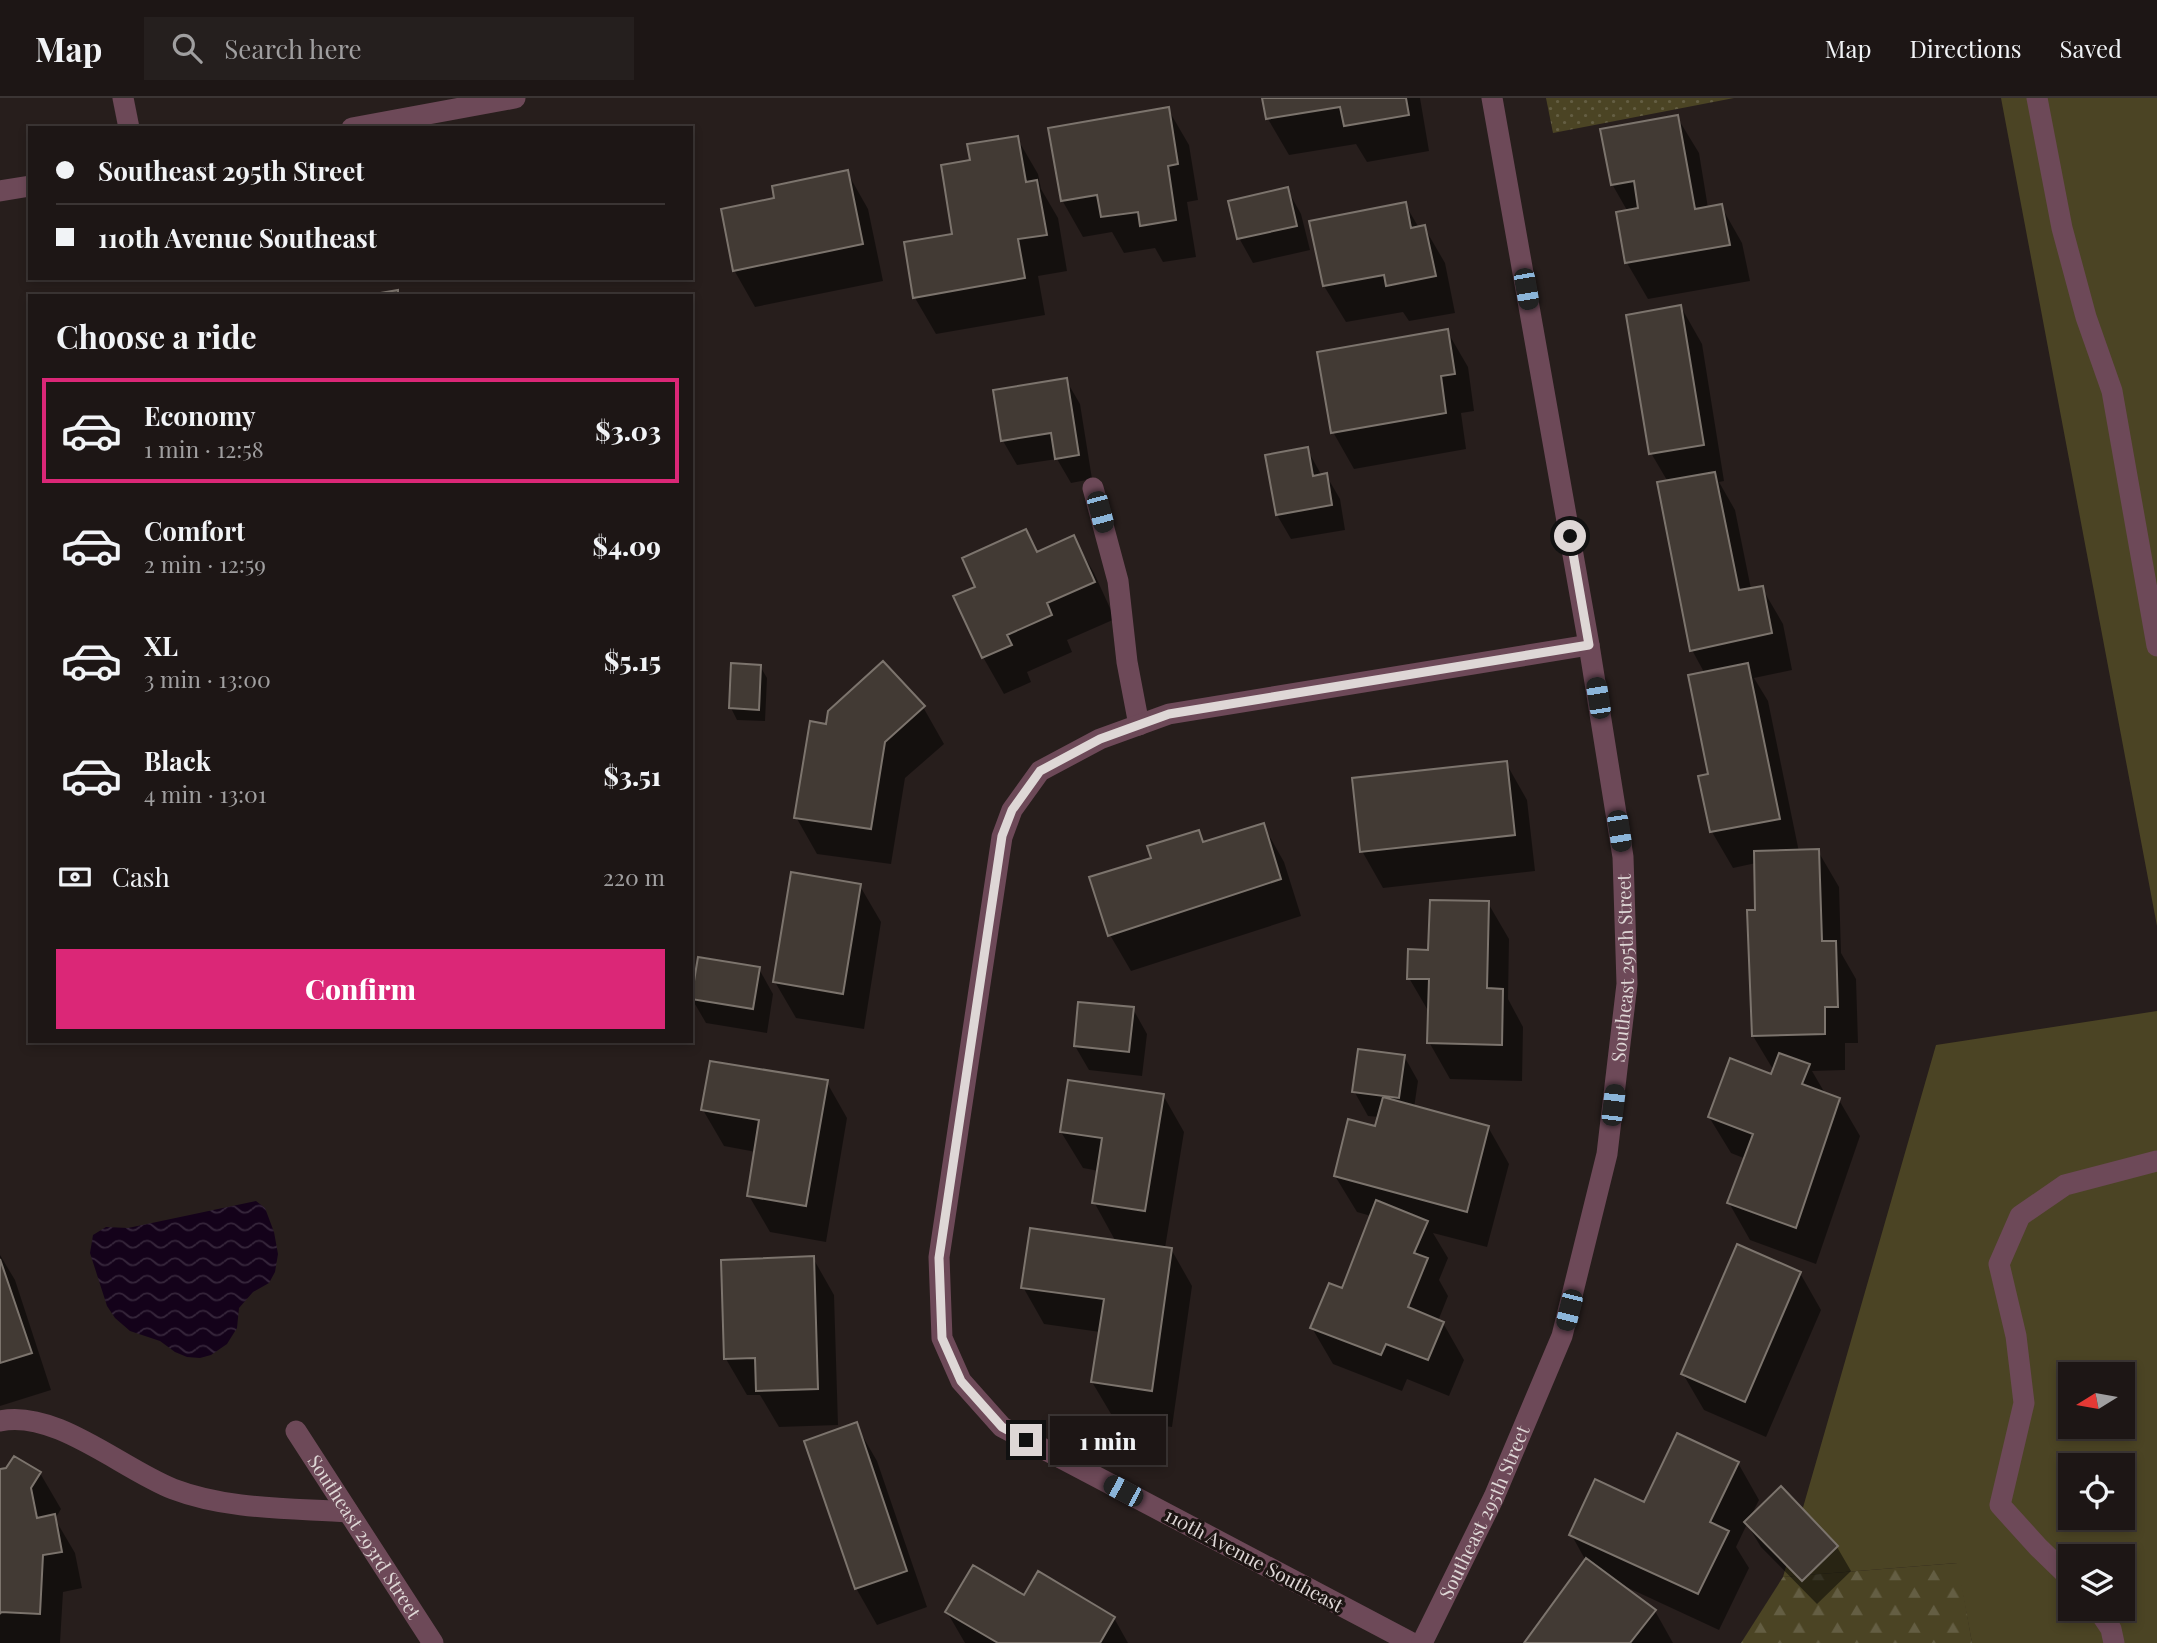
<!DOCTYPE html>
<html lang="en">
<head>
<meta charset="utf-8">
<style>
	:root { --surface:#1d1615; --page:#251f1e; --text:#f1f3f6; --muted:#a09fa0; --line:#3b3534; --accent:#db2777 }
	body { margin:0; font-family:"Playfair Display",serif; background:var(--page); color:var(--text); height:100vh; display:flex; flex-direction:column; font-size:26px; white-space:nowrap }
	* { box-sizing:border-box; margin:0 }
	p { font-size:23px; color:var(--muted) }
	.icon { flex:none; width:38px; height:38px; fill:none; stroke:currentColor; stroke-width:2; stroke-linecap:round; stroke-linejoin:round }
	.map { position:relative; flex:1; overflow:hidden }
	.drawer { position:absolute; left:28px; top:196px; width:665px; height:749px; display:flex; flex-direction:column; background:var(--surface); border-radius:0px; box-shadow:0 4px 10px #0003,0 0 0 2px var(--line) }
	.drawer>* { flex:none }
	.guide { position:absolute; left:28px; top:28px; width:665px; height:154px; border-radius:0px; box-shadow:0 4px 10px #0003,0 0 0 2px var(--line); display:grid; align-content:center; height:154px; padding:0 28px; background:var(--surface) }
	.needle { width:46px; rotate:259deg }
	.buttons { position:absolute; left:2058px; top:1264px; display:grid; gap:14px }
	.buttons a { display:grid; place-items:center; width:77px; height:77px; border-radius:0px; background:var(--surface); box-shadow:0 4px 10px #0003,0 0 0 2px var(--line); font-size:35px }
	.end { position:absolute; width:32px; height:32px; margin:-16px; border:9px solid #ded7d6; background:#111; box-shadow:0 0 0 4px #111 }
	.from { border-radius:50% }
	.bubble { position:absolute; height:49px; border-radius:0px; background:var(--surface); box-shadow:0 4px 10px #0003,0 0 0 2px var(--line); font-size:23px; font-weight:800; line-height:49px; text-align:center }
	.car { position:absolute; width:21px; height:42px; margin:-21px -10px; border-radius:9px; box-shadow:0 0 5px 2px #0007; background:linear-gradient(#222 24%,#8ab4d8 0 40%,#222 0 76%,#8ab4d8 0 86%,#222 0) }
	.guide b { display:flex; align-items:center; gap:24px; height:66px; font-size:26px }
	.guide b+b { border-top:2px solid var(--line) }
	.guide i { width:18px; height:18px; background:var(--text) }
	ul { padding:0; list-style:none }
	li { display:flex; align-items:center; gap:21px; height:105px; margin:0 14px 10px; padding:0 14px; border:4px solid transparent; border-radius:0px }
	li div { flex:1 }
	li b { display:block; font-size:26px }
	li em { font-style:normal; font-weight:800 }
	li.active { border-color:var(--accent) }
	li>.icon { width:63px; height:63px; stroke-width:1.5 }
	h2 { padding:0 28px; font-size:32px; line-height:84px }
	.pay { display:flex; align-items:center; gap:18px; height:77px; padding:0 28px; font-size:26px }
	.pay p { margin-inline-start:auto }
	.button { display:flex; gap:14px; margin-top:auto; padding:14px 28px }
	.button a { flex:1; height:80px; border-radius:0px; background:var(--accent); color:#fff; font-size:28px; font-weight:800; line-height:80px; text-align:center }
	header { display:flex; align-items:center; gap:42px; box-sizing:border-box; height:98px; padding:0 35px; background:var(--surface); border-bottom:2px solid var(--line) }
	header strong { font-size:33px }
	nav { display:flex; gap:38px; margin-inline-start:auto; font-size:24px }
	.search { width:490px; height:63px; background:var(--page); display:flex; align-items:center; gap:18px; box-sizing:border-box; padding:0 24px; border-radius:0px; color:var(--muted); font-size:26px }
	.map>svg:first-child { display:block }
	.grass { fill:#4b4424; fill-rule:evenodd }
	.forest { fill:url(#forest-firs) }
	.garden { fill:url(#garden-dots) }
	.water { fill:url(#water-waves) }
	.shadow { fill:#0007 }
	.building { fill:#423a34; stroke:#7c746d; stroke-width:2 }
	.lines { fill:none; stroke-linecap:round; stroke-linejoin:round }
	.minor { stroke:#6d4958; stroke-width:21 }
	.route { stroke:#ded7d6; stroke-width:9 }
	.labels { text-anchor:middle; stroke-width:6; stroke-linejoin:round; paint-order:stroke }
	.street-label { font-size:19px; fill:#ded7d6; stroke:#1d1513 }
</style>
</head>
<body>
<header>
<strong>Map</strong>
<div class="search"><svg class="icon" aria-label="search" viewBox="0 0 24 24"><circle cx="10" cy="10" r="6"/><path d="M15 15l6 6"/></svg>Search here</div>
<nav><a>Map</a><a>Directions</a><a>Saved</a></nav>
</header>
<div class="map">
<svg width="2157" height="1545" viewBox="0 0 2157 1545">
	<defs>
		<pattern id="forest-firs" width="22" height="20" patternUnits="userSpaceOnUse" patternTransform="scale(1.75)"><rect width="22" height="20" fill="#4b4424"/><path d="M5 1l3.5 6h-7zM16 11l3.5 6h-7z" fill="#645e43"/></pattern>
		<pattern id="garden-dots" width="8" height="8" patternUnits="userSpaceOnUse" patternTransform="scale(1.75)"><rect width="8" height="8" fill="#4b4424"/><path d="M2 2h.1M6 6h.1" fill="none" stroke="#645e43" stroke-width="1.8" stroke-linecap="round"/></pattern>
		<pattern id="water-waves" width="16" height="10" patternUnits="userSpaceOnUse" patternTransform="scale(1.75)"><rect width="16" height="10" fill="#14021a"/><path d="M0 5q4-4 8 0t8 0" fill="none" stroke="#36263b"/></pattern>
	</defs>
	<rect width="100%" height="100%" fill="#271e1c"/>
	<path class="grass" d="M2001 0H2157V829V828Z
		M2157 913V1545H1972L1957 1465 1783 1479 1936 947ZM2070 1276H2123V1328H2070ZM2070 1367H2123V1419H2070ZM2070 1458H2123V1510H2070Z"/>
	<path class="forest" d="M1958 1465 1972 1545H1741L1783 1479Z"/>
	<path class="garden" d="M1546 0H1734L1553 35Z"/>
	<path class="water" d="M256 1103 265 1110 274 1134 278 1156 275 1174 269 1185 253 1194 239 1210 237 1230 227 1246 211 1257 200 1260 187 1259 175 1254 160 1243 130 1233 115 1220 107 1208 90 1155 93 1137 106 1129 128 1130Z"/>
	<path class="shadow" d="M1264 0H1420L1429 53 1367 64 1356 46 1289 57 1268 21Z
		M1168 11 1189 47 1198 102 1187 104 1196 159 1163 164 1155 150 1124 155 1112 134 1083 139 1062 102Z
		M1677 19 1699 55 1708 110 1721 108 1742 145 1750 183 1648 201 1627 165 1628 114 1612 86Z
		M1017 40 1038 76 1041 91 1058 120 1067 173 1038 178 1045 217 936 236 915 200 954 137 972 64Z
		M847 74 868 111 883 183 755 209 734 172 776 102Z
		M1287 91 1301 116 1310 152 1253 165 1239 140Z
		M1405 106 1419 130 1424 129 1445 165 1455 215 1409 223 1403 214 1346 224 1324 188 1312 125Z
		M1681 209 1702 246 1724 383 1719 384 1735 412 1751 491 1762 490 1783 526 1792 572 1754 580 1768 603 1799 754 1818 753 1839 789 1841 855 1856 881 1858 945H1845V972L1812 973 1826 997 1839 1002 1860 1038 1816 1166 1750 1142 1729 1105 1746 1061 1731 1055 1709 1019 1772 978 1774 973 1753 938 1757 814 1756 765 1733 770 1712 734 1705 576 1692 552 1668 384 1651 355Z
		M1447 233 1468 269 1474 313 1461 315 1466 351 1354 371 1333 334Z
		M1066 282 1080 306 1092 381 1071 385 1057 361 1017 367 1003 343Z
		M1307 351 1322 378 1326 377 1340 401 1345 432 1291 441 1277 417Z
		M1025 433 1038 455 1073 439 1094 475 1115 521 1067 542 1072 554 1027 574 1031 584 1004 596 983 559 977 489Z
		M760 568 767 580 765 623 737 622 731 610Z
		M923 609 944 646 905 680 891 766 817 756 796 719 827 628Z
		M1506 665 1527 702 1535 773 1383 790 1362 753Z
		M1263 727 1284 764 1301 818 1131 873 1110 837 1153 761 1198 734 1205 745Z
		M860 788 881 824 864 931 796 920 775 884Z
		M1488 805 1509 841 1508 901 1523 929 1522 983 1450 981 1429 944 1430 916 1409 880Z
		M759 871 773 896 767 935 706 925 692 901Z
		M1133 911 1147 936 1142 978 1089 972 1075 948Z
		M1404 958 1418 983 1414 1010 1488 1029 1509 1066 1487 1149 1433 1135 1448 1160 1439 1182 1448 1198 1438 1223 1443 1225 1464 1262 1449 1298 1407 1281 1402 1293 1333 1266 1312 1230 1343 1192 1371 1118 1357 1114 1335 1078 1377 1030 1379 1019 1368 1018 1354 993Z
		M826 983 847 1020 826 1144 770 1134 749 1098 756 1054 724 1048 703 1012Z
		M1163 997 1184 1034 1165 1150 1171 1151 1192 1188 1172 1329 1114 1321 1092 1284 1100 1234 1044 1226 1023 1189 1116 1144 1094 1104 1099 1073 1083 1070 1061 1034Z
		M0 1157 15 1182 51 1292 0 1308Z
		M813 1160 834 1197 838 1327 779 1329 760 1297H747L726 1261Z
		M1800 1175 1821 1212 1766 1339 1704 1312 1683 1276Z
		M856 1327 877 1363 927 1509 877 1527 856 1490Z
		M1738 1365 1759 1402 1750 1420 1837 1449 1851 1473 1817 1506 1761 1449 1747 1426 1736 1449 1749 1470 1719 1532 1622 1487 1655 1513 1673 1545H1526L1586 1463 1571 1436 1645 1407Z
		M0 1373 40 1375 61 1411 55 1421 75 1455 82 1490 63 1494 60 1545H0Z
		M1025 1499 1114 1520 1128 1545H965L947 1514Z"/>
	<path class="building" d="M1262 0H1406L1409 17 1344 28 1340 9 1266 21Z
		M1169 9 1178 66 1168 68 1176 122 1140 128 1138 114 1101 119 1097 97 1061 103 1048 30Z
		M1678 17 1695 111 1722 106 1730 147 1625 165 1616 114 1638 110 1634 83 1611 87 1600 31Z
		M1018 38 1026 84 1037 82 1047 137 1018 141 1025 180 913 200 904 144 952 136 941 67 970 62 967 46Z
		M848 72 863 146 733 173 721 111 774 100 772 88Z
		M1288 89 1297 128 1237 141 1228 103Z
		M1406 104 1411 130 1425 127 1436 178 1386 188 1384 177 1323 188 1309 123Z
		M398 192V198H363Z
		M1681 207 1704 347 1649 356 1626 217Z
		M1448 231 1455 276 1441 278 1446 315 1331 335 1317 254Z
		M1067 280 1079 357 1055 361 1051 335 1001 343 993 292Z
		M1308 349 1313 378 1327 375 1332 407 1276 417 1265 357Z
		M1715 374 1739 492 1763 488 1772 535 1690 553 1657 384Z
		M1026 431 1037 454 1074 437 1095 484 1047 505 1052 517 1007 537 1012 547 982 560 953 498 975 489 962 460Z
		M883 563 925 608 885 644 871 731 794 720 810 623 826 626 828 613Z
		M731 565 761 567 759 612 729 610Z
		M1748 565 1780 721 1710 734 1698 678 1708 676 1688 577Z
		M1507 663 1515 737 1360 754 1352 680Z
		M1264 725 1281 781 1108 838 1089 779 1151 760 1147 748 1199 732 1203 744Z
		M1819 751 1822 843H1836L1838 909H1825V936L1752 938 1747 812H1755L1754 753Z
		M791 774 861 786 843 896 773 884Z
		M1430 802 1489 803 1487 890 1503 891 1502 947 1427 945 1429 881H1407L1408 851 1428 852Z
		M698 859 760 869 753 911 691 901Z
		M1078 904 1134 909 1129 954 1074 948Z
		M1358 951 1405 957 1399 1000 1352 994Z
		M1779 955 1810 966 1802 986 1840 1000 1796 1130 1727 1105 1753 1036 1708 1019 1730 960 1771 976Z
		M710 963 828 982 806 1108 747 1098 759 1022 701 1012Z
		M1068 982 1164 996 1145 1113 1092 1105 1102 1040 1060 1034Z
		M1383 999 1489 1028 1467 1114 1334 1078 1348 1021 1375 1028Z
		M1376 1102 1428 1123 1414 1155 1428 1160 1408 1209 1444 1224 1428 1262 1386 1246 1381 1257 1310 1230 1329 1185 1342 1190Z
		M1030 1130 1172 1150 1152 1293 1091 1284 1104 1201 1021 1190Z
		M1737 1146 1801 1174 1745 1304 1681 1276Z
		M814 1158 818 1291 756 1293 755 1260 724 1261 721 1162Z
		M0 1161 32 1255 0 1265Z
		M857 1324 907 1473 855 1491 804 1343Z
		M1677 1335 1739 1364 1710 1424 1729 1433 1698 1496 1569 1437 1595 1381 1644 1404Z
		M14 1358 41 1374 31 1390 37 1420 55 1416 62 1454 43 1457 40 1516 1 1514 0 1516V1371L6 1370Z
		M1781 1388 1838 1448 1802 1483 1744 1424Z
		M1586 1460 1656 1512 1630 1545H1524Z
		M973 1467 1024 1497 1038 1473 1115 1519 1100 1545H998L945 1514Z"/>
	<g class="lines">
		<g class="minor">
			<path d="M123 0 129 30"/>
			<path d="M2037 0 2062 130 2086 219 2112 293 2157 548"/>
			<path d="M352 30 515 0"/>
			<path d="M0 93 30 88"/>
			<path d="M1093 390 1118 483 1127 564 1139 627"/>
			<path d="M0 1323C55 1311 122 1371 173 1391 228 1412 290 1410 348 1414"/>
			<path id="s1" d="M296 1333 433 1545"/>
			<path d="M2070 1480 2038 1449 2000 1407 2024 1305 2016 1238 1999 1166 2020 1118 2065 1087 2157 1063"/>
			<path d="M2097 1510 2111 1531 2114 1545"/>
			<path d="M1412 1545 1002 1329 961 1283 942 1240 939 1159 1002 739 1012 712 1040 673 1100 641 1169 616 1589 547"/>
			<path id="s2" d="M1422 1545 1494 1399 1562 1238 1607 1056 1627 886 1623 759 1589 547 1492 0"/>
		</g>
	</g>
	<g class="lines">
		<path class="route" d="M1026 1342 1002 1329 961 1283 942 1240 939 1160 1002 738 1012 712 1040 673 1100 641 1169 616 1589 547 1570 438"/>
	</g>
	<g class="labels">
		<g class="street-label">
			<text dy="7" stroke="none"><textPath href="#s2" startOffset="712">Southeast 295th Street</textPath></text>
			<text dy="7" stroke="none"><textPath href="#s2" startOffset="145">Southeast 295th Street</textPath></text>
			<text dy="7" stroke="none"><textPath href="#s1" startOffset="126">Southeast 293rd Street</textPath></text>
			<text transform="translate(1254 1462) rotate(28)" y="7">110th Avenue Southeast</text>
		</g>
	</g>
</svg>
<div class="buttons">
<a><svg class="needle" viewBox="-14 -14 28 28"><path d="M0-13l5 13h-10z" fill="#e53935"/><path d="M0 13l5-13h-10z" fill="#a09fa0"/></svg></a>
<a><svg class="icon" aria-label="locate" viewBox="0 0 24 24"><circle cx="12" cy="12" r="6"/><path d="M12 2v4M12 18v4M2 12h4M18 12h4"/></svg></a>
<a><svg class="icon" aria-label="layers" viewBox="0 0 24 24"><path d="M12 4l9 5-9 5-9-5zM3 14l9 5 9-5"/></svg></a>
</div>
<i class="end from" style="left:1570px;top:438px"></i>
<i class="end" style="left:1026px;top:1342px"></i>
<div class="bubble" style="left:1050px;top:1318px;width:116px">1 min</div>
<i class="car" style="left:1526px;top:191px;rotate:170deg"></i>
<i class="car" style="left:1100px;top:414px;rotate:165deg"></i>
<i class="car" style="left:1598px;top:600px;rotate:351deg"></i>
<i class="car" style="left:1619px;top:733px;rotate:171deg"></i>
<i class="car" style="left:1613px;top:1007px;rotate:7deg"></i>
<i class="car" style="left:1569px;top:1212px;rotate:194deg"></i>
<i class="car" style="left:1123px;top:1393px;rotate:298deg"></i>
<div class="guide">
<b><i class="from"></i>Southeast 295th Street</b>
<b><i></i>110th Avenue Southeast</b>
</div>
<section class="drawer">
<h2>Choose a ride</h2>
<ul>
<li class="active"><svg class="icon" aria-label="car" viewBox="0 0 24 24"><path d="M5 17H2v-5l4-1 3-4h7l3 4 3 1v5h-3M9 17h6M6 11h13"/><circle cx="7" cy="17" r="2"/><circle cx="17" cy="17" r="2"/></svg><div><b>Economy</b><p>1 min · 12:58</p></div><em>$3.03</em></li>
<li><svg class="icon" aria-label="car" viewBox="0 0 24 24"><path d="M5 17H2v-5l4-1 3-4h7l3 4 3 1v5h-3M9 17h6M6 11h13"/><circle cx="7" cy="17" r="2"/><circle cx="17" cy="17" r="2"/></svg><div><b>Comfort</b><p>2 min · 12:59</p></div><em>$4.09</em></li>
<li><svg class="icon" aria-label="car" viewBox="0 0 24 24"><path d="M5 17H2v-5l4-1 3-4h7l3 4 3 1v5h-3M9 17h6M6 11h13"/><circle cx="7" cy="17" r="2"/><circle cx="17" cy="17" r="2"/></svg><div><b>XL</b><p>3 min · 13:00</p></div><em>$5.15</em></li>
<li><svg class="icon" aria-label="car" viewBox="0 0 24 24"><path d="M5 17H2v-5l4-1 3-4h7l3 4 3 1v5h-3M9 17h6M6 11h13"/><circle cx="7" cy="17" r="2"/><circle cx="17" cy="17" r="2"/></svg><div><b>Black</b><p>4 min · 13:01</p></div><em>$3.51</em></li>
</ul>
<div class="pay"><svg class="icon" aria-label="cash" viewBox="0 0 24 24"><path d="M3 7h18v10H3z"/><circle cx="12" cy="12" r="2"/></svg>Cash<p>220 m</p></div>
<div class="button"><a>Confirm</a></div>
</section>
</div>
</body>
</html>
